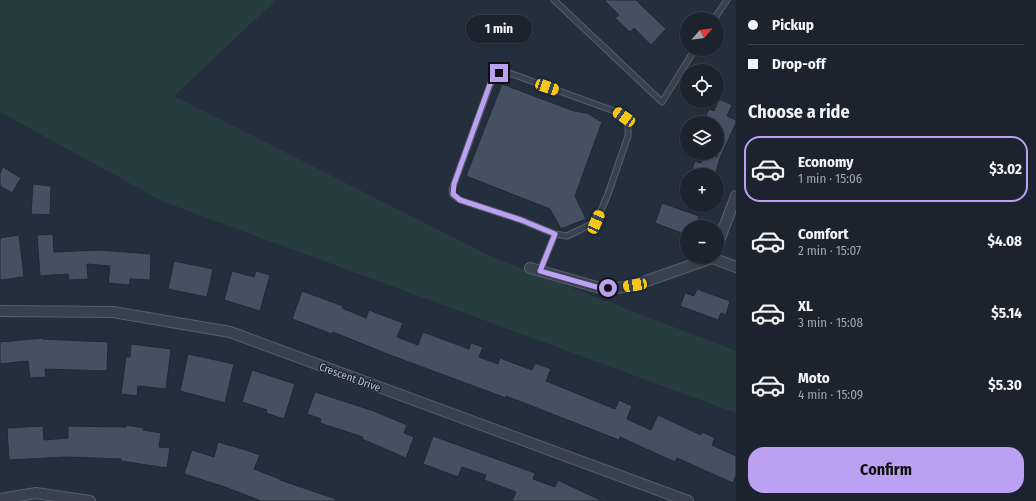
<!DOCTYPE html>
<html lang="en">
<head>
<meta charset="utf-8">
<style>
	:root { --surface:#1b232e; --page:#242b36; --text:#f1f3f6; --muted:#a0a4aa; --line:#39404a; --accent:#bca0f2 }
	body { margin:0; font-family:"Fira Sans Condensed",sans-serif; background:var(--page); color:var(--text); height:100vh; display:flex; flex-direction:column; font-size:15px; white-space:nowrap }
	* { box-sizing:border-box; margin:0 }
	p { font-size:13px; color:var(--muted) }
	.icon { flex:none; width:22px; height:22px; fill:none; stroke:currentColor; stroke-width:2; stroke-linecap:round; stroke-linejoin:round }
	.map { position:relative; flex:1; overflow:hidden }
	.details { display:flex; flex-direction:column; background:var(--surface); width:300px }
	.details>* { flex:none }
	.guide { display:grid; align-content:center; height:88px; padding:0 12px; background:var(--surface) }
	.needle { width:26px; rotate:62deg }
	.fabs { position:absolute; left:680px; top:12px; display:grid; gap:8px }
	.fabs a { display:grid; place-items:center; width:44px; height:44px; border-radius:50%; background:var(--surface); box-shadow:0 1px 3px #0004,0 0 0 1px var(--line); font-size:20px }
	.end { position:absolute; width:18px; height:18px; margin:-9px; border:5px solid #bca0f2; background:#111; box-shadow:0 0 0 2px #111 }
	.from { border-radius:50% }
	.bubble { position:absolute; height:28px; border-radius:14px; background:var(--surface); box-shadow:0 1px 3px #0004,0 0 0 1px var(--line); font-size:13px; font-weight:700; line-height:28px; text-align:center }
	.car { position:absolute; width:12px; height:24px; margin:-12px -6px; border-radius:5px; box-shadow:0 0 3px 1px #0007; background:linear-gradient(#f5c518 24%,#345 0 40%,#f5c518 0 76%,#345 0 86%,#f5c518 0) }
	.guide b { display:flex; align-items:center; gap:14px; height:38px; font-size:15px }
	.guide b+b { border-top:1px solid var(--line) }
	.guide i { width:10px; height:10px; background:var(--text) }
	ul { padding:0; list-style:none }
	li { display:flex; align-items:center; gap:12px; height:66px; margin:0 8px 6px; padding:0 4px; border:2px solid transparent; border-radius:16px }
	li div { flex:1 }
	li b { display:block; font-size:15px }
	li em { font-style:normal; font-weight:700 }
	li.current { border-color:var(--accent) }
	li>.icon { width:36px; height:36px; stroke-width:1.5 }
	h2 { padding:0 12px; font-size:18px; line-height:48px }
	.action { display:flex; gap:8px; margin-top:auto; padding:8px 12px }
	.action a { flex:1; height:46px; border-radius:16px; background:var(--accent); color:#111; font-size:16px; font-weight:700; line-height:46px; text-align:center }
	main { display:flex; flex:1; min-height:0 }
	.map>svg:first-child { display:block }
	.green { fill:#263c3f }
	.building { fill:#455162; stroke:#1f2835 }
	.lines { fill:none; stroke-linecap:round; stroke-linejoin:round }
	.lane-casing { stroke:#565f6c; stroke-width:7 }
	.street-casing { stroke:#565f6c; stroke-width:12 }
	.lane { stroke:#38414e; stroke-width:5 }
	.street { stroke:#38414e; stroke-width:10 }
	.route { stroke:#bca0f2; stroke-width:5 }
	.labels { text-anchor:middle; stroke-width:3; stroke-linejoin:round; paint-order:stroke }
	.street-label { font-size:11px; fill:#b4bcc9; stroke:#1d2633 }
</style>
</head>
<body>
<main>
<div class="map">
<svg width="736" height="501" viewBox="0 0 736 501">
	<rect width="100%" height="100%" fill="#242f3e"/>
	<path class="green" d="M0 0H276L174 96 494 258 736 351V413L164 202 0 112Z"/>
	<path class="building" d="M604 0H636L666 29 651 45 634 28 630 32 615 18 619 15Z
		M502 84 574 111 587 113 602 122 575 196 586 219 561 229 550 209 466 176Z
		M719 99 732 105 727 116 736 120V123L720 158 715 175H690L695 161 701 163 704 153 717 157V123H703L709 109 714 111Z
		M3 167 21 178 12 193 0 186V173Z
		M33 184 51 186 50 215 31 214Z
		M662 203 699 216 696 227H687V235L655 223Z
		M53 234 54 252 99 250 151 254 150 280 130 279V285L108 283 110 266 87 264 88 279 69 280 68 274 40 276 37 235Z
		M19 235 24 277 0 280V238Z
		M174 261 213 269 207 297 168 289Z
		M232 271 254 277 256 271 270 275 260 311 224 300Z
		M697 289 730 301 726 315 721 313 718 320 680 306 685 293 694 296Z
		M302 291 343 306 342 308 366 318 369 310 403 323 397 337 418 345 423 332 469 349 471 343 483 347 479 357 498 364 500 358 532 370 535 363 551 369 546 381 615 409 619 400 632 406 627 419 651 430 658 415 701 435 702 432 715 438 712 445 736 456V475L733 483 677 458 675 462 620 437 619 440 506 396V398L390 355 333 332 332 334 292 319Z
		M42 338V339L108 342 107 371 45 369 46 377 30 378 28 361 0 364V342Z
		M131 344 171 349 166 389 138 386 137 396 121 394 126 357H130Z
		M188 354 234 364 225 403 180 391Z
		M252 370 295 384 284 419 266 413 267 410 242 402Z
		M315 392 374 411 407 425 404 433 414 437 406 458 362 439 363 437 320 423 321 419 307 414Z
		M126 425 144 428 143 430 161 433 159 447 170 448 167 468 121 461V459L65 457 9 460 7 428 43 426 44 440 68 438V426L126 427Z
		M433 436 535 473 533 479 555 487 558 480 602 501H512L516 492 484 480 486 475 462 467 458 477 423 464Z
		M218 442 246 450 260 455 254 469 280 479V480L336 499 335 501H261L225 487 184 474 192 450 214 457Z"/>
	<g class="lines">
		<g class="lane-casing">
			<path id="lane" d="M554 0 662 102 695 49
				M714 19 727 0
				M504 72 512 74 617 112C627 119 629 124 628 136L608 194 596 222 567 236 555 234 521 220 460 200 453 195 452 190 454 184 490 85C494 78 496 73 504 72Z
				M540 271 555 234"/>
		</g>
		<g class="street-casing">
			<path id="street" d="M717 246 736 196
				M712 258 736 267
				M530 268 600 288H617L635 285 712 258
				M0 311 113 312 230 332 688 501
				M0 499 36 493 90 501"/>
		</g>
		<use href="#lane" class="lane"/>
		<use href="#street" class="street"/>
	</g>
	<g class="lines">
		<path class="route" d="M499 73 495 76 490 84 454 184 453 194 460 200 521 220 555 234 540 271 600 288H608"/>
	</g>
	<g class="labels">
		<g class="street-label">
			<text transform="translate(350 377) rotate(20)" y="4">Crescent Drive</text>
		</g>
	</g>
</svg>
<div class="fabs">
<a><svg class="needle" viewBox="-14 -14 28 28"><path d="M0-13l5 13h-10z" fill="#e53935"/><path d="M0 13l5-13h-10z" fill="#a0a4aa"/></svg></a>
<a><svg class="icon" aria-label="locate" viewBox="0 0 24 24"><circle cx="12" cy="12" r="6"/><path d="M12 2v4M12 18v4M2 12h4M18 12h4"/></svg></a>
<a><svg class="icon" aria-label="layers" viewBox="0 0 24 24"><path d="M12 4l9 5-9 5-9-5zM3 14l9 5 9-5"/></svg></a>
<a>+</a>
<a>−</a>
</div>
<i class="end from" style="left:608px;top:288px"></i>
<i class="end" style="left:499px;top:73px"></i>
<div class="bubble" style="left:466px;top:15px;width:66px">1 min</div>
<i class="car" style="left:547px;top:87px;rotate:109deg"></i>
<i class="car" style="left:624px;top:117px;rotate:305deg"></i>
<i class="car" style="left:596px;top:222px;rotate:23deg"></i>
<i class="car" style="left:635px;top:285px;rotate:261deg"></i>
</div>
<section class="details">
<div class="guide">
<b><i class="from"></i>Pickup</b>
<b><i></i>Drop-off</b>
</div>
<h2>Choose a ride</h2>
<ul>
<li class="current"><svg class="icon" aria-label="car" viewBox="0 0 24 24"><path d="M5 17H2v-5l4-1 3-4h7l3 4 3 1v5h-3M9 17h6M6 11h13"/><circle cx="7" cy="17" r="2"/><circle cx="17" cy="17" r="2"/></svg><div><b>Economy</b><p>1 min · 15:06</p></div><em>$3.02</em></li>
<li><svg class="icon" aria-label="car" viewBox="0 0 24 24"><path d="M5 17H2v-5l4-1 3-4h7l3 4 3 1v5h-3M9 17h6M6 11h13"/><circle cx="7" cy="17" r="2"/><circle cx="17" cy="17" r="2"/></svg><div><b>Comfort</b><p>2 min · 15:07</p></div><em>$4.08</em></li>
<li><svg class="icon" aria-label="car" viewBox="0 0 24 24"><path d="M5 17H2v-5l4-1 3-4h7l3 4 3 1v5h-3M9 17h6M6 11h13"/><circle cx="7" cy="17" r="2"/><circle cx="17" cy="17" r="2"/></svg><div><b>XL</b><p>3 min · 15:08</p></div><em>$5.14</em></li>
<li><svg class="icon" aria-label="car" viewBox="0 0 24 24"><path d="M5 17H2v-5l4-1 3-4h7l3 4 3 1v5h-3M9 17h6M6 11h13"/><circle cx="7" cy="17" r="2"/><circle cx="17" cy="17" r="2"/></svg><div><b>Moto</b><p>4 min · 15:09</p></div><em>$5.30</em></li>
</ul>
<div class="action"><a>Confirm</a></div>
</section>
</main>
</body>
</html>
